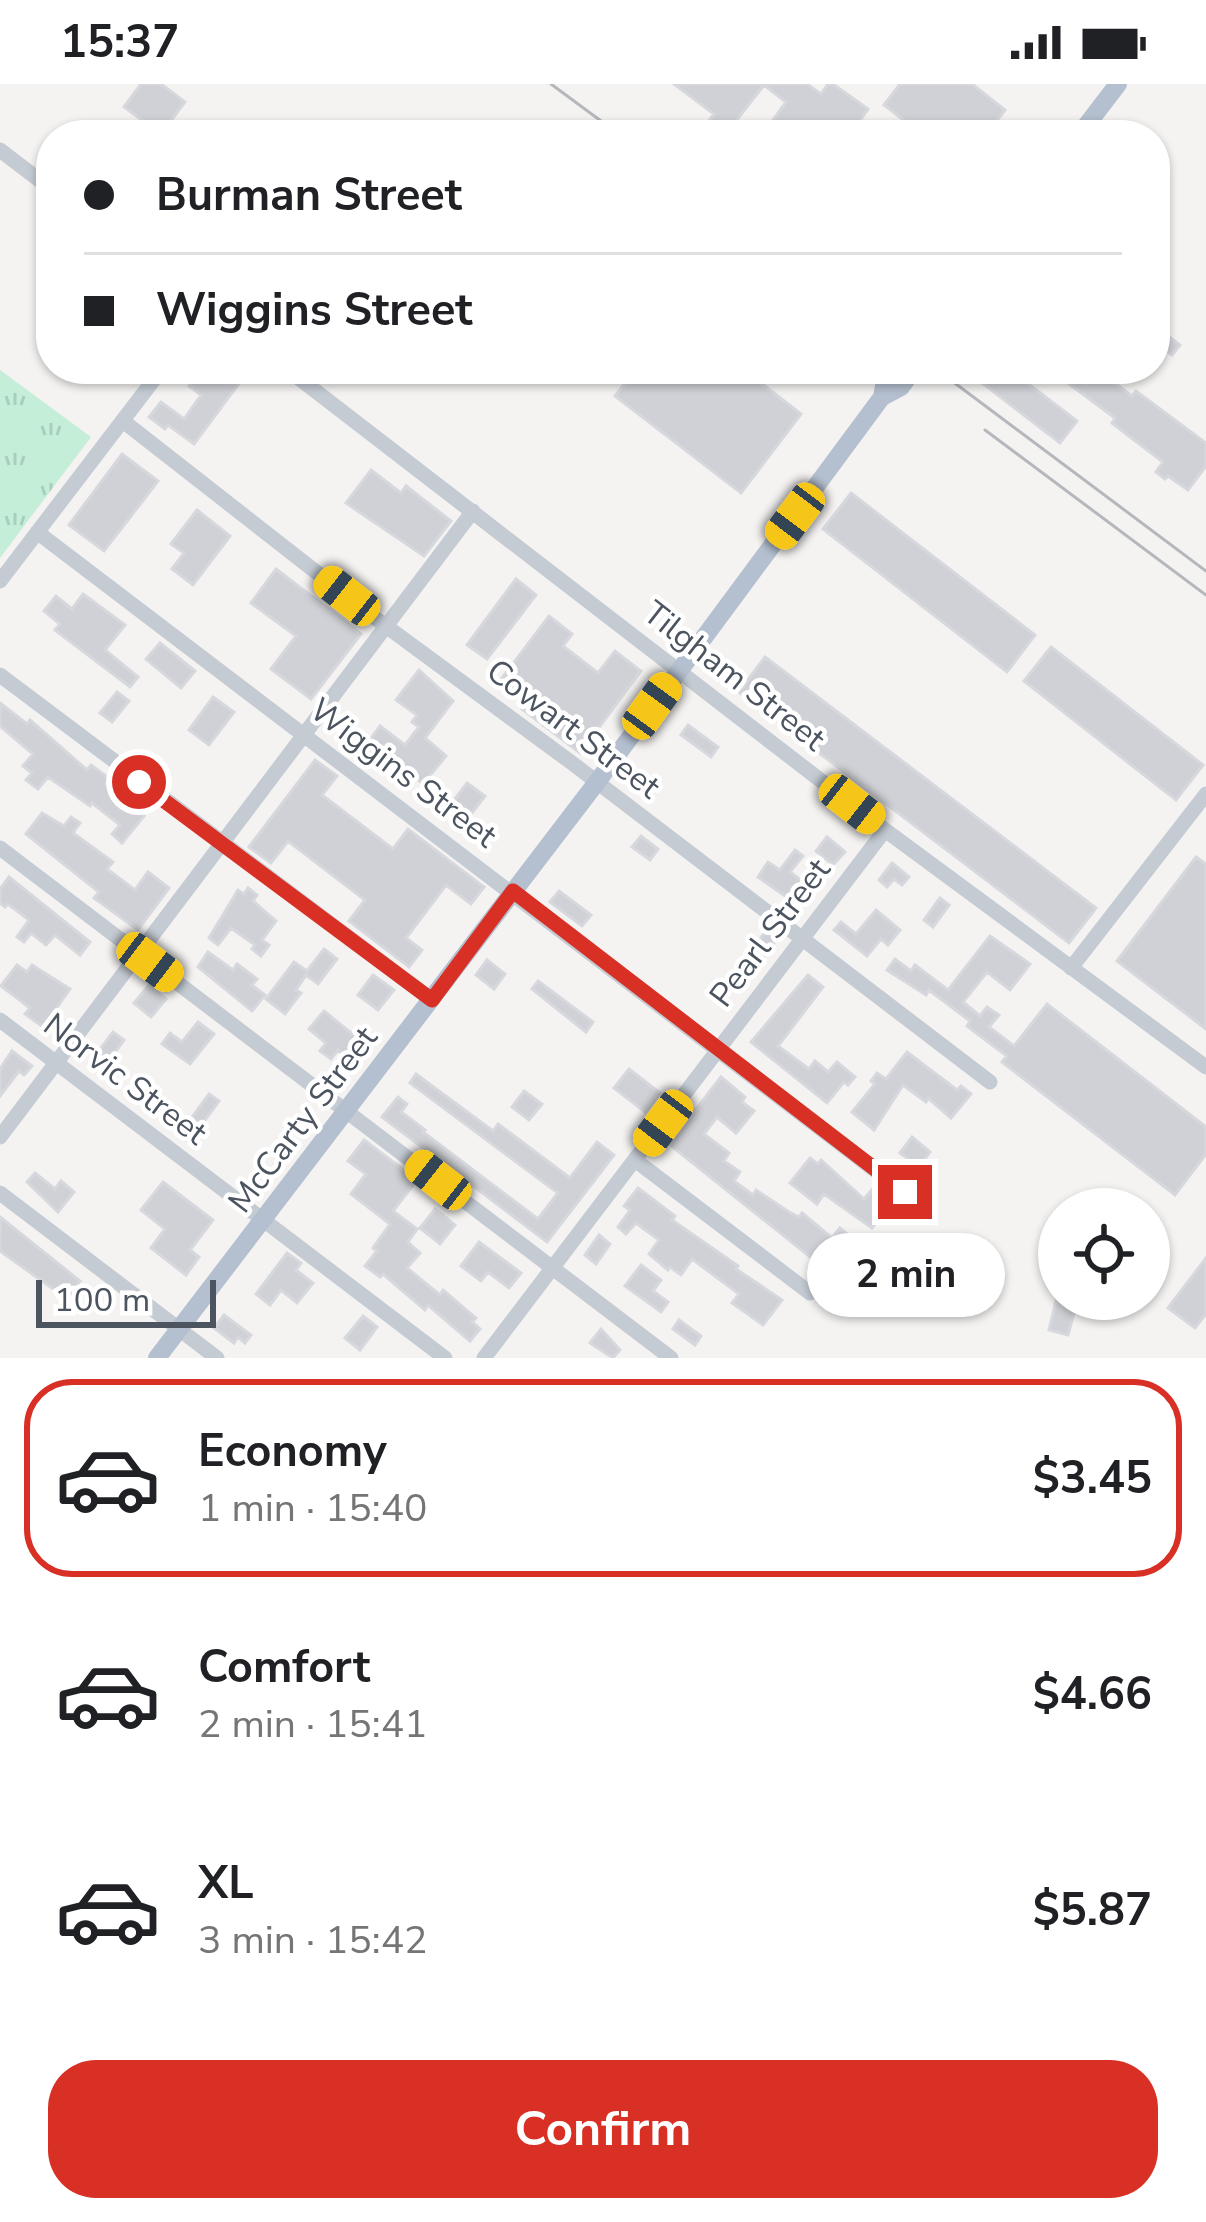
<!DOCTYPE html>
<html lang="en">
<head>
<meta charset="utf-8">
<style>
	:root { --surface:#fff; --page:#f2f2f2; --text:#202124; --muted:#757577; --line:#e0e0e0; --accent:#d93025 }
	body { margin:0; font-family:"Nunito Sans",sans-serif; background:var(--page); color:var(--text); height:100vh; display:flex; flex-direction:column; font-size:45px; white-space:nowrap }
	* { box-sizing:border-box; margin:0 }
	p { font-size:39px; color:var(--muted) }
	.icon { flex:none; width:66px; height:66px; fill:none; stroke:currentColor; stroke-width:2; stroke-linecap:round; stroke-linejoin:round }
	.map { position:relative; height:1274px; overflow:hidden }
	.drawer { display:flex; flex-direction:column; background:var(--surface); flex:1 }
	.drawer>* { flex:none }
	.guide { position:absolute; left:36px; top:36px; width:1134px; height:264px; border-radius:48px; box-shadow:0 3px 9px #0004; display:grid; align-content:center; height:264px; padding:0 48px; background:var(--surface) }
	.fabs { position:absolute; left:1038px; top:1104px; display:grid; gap:24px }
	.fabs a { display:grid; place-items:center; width:132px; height:132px; border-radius:50%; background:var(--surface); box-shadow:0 3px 9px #0004; font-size:60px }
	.scale { position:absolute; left:36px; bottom:30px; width:180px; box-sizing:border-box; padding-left:12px; border:6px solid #4b545f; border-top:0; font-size:33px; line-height:42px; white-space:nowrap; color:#4b545f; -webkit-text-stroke:9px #fff; paint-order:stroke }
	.end { position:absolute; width:54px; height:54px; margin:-27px; border:15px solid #d93025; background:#fff; box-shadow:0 0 0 6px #fff }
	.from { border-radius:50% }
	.bubble { position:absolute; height:84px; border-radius:42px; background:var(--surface); box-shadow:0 3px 9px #0004; font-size:39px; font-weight:700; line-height:84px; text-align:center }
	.car { position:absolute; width:36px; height:72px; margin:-36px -18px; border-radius:15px; box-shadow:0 0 9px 3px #0007; background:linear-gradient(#f5c518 24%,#345 0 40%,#f5c518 0 76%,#345 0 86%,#f5c518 0) }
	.guide b { display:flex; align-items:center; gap:42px; height:114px; font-size:45px }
	.guide b+b { border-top:3px solid var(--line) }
	.guide i { width:30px; height:30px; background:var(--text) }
	ul { padding:21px 0 0; list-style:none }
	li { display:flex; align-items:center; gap:36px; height:198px; margin:0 24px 18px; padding:0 24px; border:6px solid transparent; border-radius:48px }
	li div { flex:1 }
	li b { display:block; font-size:45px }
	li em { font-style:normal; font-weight:700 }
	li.selected { border-color:var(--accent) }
	li>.icon { width:108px; height:108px; stroke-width:1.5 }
	.primary-button { display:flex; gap:24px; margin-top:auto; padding:24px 48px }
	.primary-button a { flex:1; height:138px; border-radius:48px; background:var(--accent); color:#fff; font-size:48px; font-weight:700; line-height:138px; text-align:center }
	.status { display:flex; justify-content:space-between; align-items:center; height:84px; padding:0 60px; background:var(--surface); direction:ltr }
	.status svg { height:33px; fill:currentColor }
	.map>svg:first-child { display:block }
	.grass { fill:url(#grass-tufts) }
	.building { fill:#d0d1d6; stroke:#d7d8dd; stroke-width:3 }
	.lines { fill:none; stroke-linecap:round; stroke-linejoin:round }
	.minor { stroke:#c4cbd3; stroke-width:15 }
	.major { stroke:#b4bfcf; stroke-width:18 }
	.rail { stroke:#b5b7bc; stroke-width:3 }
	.route { stroke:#d93025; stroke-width:15 }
	.labels { text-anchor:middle; stroke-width:9; stroke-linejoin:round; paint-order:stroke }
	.street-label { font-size:33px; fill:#4b545f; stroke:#fff }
</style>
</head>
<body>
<div class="status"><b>15:37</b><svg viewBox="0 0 49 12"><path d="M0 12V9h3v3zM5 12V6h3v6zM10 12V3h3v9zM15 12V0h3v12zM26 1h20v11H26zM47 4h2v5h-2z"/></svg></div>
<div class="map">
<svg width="1206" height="1274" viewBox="0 0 1206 1274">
	<defs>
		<pattern id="grass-tufts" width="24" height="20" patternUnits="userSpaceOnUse" patternTransform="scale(3)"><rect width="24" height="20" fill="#c4eed8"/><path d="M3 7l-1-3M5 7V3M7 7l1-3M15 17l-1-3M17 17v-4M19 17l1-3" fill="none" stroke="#aacebc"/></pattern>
	</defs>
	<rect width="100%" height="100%" fill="#f4f3f2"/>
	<path class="grass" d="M0 286 91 353 0 474Z"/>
	<path class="building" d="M141 0H161L185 18 161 50 124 23Z
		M674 0H807L821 10 828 0H833L868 25 854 45 861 51H771L765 47 786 18 764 1 725 51H717L705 42 714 30Z
		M900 0H972L1005 26 986 51H923L884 21Z
		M1155 242 1180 261 1172 271 1155 259Z
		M202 285H239L246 290 194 360 168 341 165 345 149 333 161 318 184 335 201 311 189 302Z
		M636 285H743L801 330 741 409 615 312Z
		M978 285H1009L1077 337 1060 359 973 292Z
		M1049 285H1096L1132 312 1136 307 1206 359V382L1188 406 1168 392 1165 395 1156 388 1163 378 1112 339 1115 334Z
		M122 370 158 397 104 467 69 441Z
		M371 386 401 409 406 402 451 437 424 472 346 419Z
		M851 409 1035 551 1007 588 823 445Z
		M197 426 230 452 193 501 172 485 184 469 171 460Z
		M276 485 361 550 311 615 271 585 296 552 251 519Z
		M516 495 536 511 487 575 467 561Z
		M83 510 125 541 105 566 138 593 130 603 55 546 60 540 44 527 56 512 72 525Z
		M549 532 572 550 563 562 598 589 615 567 641 587 580 669 522 625 527 619 499 598Z
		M160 559 195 587 181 604 146 575Z
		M1051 563 1203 681 1176 716 1024 597Z
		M765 573 1096 824 1069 859 739 608Z
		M419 586 453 617 425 654 446 672 423 700 382 667 378 673 365 663 380 642 405 661 419 643 412 638 417 631 396 616Z
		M117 608 129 617 112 638 100 629Z
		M213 613 234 628 209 661 189 646Z
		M0 619 27 640 30 636 87 686 91 681 110 695 106 700 144 732 122 759 112 750 120 741 92 719 90 722 48 693 38 705 26 696 32 689 23 682 33 670 0 642Z
		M688 641 718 663 711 673 681 651Z
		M315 676 337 692 322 711 393 765 408 745 484 803 471 820 446 801 406 854 422 866 409 883 349 837 365 816 288 757 271 779 249 763Z
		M467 699 485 712 468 734 451 720Z
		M42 729 64 742 71 733 80 739 73 749 113 778 107 785 135 806 148 788 169 804 138 846 94 814 99 808 26 750Z
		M641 752 658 765 650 776 632 763Z
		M827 753 845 768 833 781 816 767Z
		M795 766 803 772 790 788 811 804 798 821 758 793 768 778 780 786Z
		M1196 773 1206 780V945L1117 877Z
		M892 779 909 793 902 801 894 795 887 803 879 796Z
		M9 793 90 858 80 871 55 851 46 861 31 849 24 858 17 853 29 836 8 820 5 823 0 819V805Z
		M248 804 257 811 253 817 276 837 262 856 269 861 261 872 252 865 255 861 231 844 218 861 209 854 238 806 244 810Z
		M559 807 591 831 582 842 550 818Z
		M940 814 949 821 933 843 924 836Z
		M876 826 900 846 888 861 881 855 867 872 834 846 841 838 856 850Z
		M768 845 778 854 744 897 733 888Z
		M990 852 1030 880 1010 906 987 888 963 918 980 932 987 923 999 931 989 943 1014 962 1047 920 1206 1043V1070L1175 1111 1002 978 1007 972 967 942 970 937 929 906 926 911 887 886 895 875 911 887 915 881 948 906Z
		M324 865 337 875 318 900 306 891 296 906 301 909 285 930 266 915 294 878 307 887Z
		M208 868 233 886 237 880 257 895 252 901 265 911 252 927 198 883Z
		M487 876 505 890 494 905 476 891Z
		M17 881 27 888 32 881 70 905 43 943 25 930 30 924 1 902Z
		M373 891 394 906 378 926 358 911Z
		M808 891 823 903 778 962 809 985 815 977 828 988 837 978 855 993 848 1001 844 998 827 1019 751 958Z
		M538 897 593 938 586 948 532 905Z
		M149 901 166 915 151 933 134 919Z
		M324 927 367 962 353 979 338 966 331 975 320 967 326 959 309 945Z
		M198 938 214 950 190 980 162 960 170 949 182 958Z
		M113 948 124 956 100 989 89 980Z
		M12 967 32 982 24 991 19 987 0 1012V985Z
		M907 968 957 1006 961 1002 971 1010 951 1034 928 1014 926 1018 903 1001 874 1046 852 1028 875 1000 871 997 877 989 886 995Z
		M629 985 660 1009 645 1028 614 1004Z
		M416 990 493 1047 498 1040 570 1094 597 1058 614 1071 547 1158 382 1033 398 1013 407 1020 401 1028 425 1046 423 1048 538 1135 558 1109 410 999Z
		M721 993 745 1013 742 1018 754 1027 736 1049 717 1033 704 1050 729 1069 724 1077 740 1088 734 1097 753 1111 756 1106 789 1128 799 1133 802 1129 832 1154 840 1144 853 1155 844 1166 851 1171 834 1192 669 1060Z
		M524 1007 542 1020 529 1036 512 1023Z
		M209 1010 219 1017 189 1058 179 1051Z
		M912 1053 930 1068 919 1083 900 1069Z
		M364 1056 417 1096 393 1127 417 1145 408 1158 420 1169 407 1184 440 1211 443 1206 476 1234 472 1238 480 1245 470 1257 428 1221 425 1226 383 1190 380 1193 365 1182 377 1167 373 1164 390 1140 351 1110 366 1090 348 1077Z
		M810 1074 818 1080 821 1076 864 1115 874 1103 893 1118 872 1144 824 1110 817 1120 790 1099Z
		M35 1089 55 1105 61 1097 74 1108 58 1128 27 1098Z
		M163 1098 213 1136 190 1166 199 1173 186 1191 151 1164 165 1145 141 1126Z
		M638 1104 675 1132 672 1136 738 1182 736 1185 782 1216 763 1241 732 1219 739 1210 692 1175 681 1191 670 1183 668 1186 649 1170 659 1156 636 1139 626 1150 618 1143 630 1126 624 1122Z
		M435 1125 455 1141 440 1160 420 1144Z
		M0 1133 80 1197 67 1215 0 1167Z
		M599 1151 610 1160 596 1180 585 1171Z
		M479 1158 521 1189 509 1204 488 1188 481 1197 461 1182Z
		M287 1169 301 1179 296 1186 313 1199 297 1219 281 1206 270 1221 256 1210Z
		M1206 1174V1230L1195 1244 1168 1224Z
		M641 1181 661 1196 653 1207 668 1218 661 1228 625 1202Z
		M1056 1217 1076 1222 1068 1251 1049 1246Z
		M224 1231 251 1251 245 1259 238 1253 234 1259 214 1244Z
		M363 1232 377 1243 360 1266 345 1254Z
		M679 1236 701 1252 695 1261 673 1245Z
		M601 1245 620 1266 613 1274 590 1259Z"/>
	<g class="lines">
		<path class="minor" d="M0 66 51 105
			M287 285 885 746 1206 983
			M123 337 375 534 572 679 990 998
			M37 448 905 1109
			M0 497 162 285
			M0 591 432 916
			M0 764 671 1274
			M1071 884 1206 710
			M0 936 445 1274
			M0 1053 473 427
			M635 1076 810 1209
			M0 1109 217 1274
			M484 1274 885 746"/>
		<path class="major" d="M1079 51 1118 0
			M882 313 886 292 891 285
			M157 1274 597 698 882 313 901 303 914 285"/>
		<path class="rail" d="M551 0 620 51
			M936 285 1206 487
			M985 346 1206 511"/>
	</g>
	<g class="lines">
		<path class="route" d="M139 698 432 916 513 807 905 1108"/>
	</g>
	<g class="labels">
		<g class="street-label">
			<text transform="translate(735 591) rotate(38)" y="12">Tilgham Street</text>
			<text transform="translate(574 644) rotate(37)" y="12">Cowart Street</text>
			<text transform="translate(404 688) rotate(37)" y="12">Wiggins Street</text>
			<text transform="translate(769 848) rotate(-53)" y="12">Pearl Street</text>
			<text transform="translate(126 994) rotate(37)" y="12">Norvic Street</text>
			<text transform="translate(302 1035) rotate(-53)" y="12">McCarty Street</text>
		</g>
	</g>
</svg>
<div class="fabs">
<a><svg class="icon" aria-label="locate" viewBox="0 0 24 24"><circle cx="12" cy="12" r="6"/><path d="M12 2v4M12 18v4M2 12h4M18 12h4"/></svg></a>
</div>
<div class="scale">100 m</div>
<i class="end from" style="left:139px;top:698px"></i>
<i class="end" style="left:905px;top:1108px"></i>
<div class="bubble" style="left:807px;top:1149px;width:198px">2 min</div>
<i class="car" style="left:795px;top:432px;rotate:217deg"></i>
<i class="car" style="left:347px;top:512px;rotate:308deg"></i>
<i class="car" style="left:652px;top:622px;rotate:36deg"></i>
<i class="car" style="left:852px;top:720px;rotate:128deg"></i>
<i class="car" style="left:150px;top:878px;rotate:127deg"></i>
<i class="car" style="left:663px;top:1039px;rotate:217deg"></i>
<i class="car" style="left:438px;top:1096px;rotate:308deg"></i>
<div class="guide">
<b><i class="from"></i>Burman Street</b>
<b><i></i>Wiggins Street</b>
</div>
</div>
<section class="drawer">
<ul>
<li class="selected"><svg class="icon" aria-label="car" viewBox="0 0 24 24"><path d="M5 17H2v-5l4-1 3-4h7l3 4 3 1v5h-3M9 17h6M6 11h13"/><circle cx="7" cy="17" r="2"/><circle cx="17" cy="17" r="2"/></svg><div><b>Economy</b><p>1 min · 15:40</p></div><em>$3.45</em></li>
<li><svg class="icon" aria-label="car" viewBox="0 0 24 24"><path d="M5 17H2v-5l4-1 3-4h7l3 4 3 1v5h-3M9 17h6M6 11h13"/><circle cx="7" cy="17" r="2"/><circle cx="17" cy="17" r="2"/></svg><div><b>Comfort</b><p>2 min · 15:41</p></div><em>$4.66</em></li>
<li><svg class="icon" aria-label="car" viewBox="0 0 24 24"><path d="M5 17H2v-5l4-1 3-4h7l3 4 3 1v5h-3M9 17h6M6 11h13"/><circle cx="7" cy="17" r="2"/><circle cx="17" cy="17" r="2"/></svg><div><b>XL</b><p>3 min · 15:42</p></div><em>$5.87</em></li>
</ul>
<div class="primary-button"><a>Confirm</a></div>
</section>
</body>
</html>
